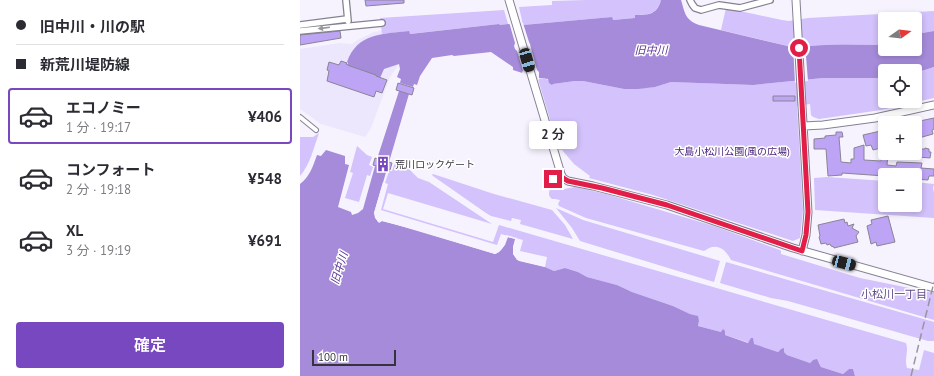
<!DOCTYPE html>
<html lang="ja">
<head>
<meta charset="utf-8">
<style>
	:root { --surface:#fff; --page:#f2f2f3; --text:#2b2b33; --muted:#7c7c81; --line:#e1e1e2; --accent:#7848c0 }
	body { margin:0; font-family:"PT Sans","Noto Sans JP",sans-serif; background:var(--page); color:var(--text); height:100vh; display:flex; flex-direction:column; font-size:15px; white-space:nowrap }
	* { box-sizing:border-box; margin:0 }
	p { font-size:13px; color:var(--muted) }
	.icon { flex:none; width:22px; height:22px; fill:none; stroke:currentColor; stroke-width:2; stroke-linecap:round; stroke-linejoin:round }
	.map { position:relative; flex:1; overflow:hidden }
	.details { display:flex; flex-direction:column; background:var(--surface); width:300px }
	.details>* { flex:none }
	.guide { display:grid; align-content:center; height:88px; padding:0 16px; background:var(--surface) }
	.needle { width:26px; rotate:76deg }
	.buttons { position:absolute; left:578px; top:12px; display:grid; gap:8px }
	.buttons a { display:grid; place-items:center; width:44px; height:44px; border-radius:4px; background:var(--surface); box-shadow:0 2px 6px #0003; font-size:20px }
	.scale { position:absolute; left:12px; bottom:10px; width:84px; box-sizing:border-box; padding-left:4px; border:2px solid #36343b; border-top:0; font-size:11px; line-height:14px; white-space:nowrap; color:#36343b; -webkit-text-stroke:3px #fff; paint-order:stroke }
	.end { position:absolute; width:18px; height:18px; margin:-9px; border:5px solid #e11d48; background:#fff; box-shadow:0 0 0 2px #fff }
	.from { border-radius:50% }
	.bubble { position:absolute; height:28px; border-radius:4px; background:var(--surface); box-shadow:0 2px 6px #0003; font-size:13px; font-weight:600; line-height:28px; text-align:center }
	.car { position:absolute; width:12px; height:24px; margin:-12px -6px; border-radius:5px; box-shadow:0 0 3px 1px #0007; background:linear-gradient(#222 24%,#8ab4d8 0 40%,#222 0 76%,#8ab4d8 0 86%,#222 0) }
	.guide b { display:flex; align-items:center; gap:14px; height:38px; font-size:15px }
	.guide b+b { border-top:1px solid var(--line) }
	.guide i { width:10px; height:10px; background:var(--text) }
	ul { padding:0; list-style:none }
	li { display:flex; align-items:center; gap:12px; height:56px; margin:0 8px 6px; padding:0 8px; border:2px solid transparent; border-radius:4px }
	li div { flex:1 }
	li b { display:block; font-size:15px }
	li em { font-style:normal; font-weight:600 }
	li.active { border-color:var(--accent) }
	li>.icon { width:36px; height:36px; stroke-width:1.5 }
	.primary-button { display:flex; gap:8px; margin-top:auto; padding:8px 16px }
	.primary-button a { flex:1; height:46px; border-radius:4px; background:var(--accent); color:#fff; font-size:16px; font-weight:600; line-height:46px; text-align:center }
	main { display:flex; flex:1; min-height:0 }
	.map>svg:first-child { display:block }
	.built { fill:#ede7fd }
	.green { fill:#d3c2fb }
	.water { fill:#a58bda }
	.pier { fill:#f6f3ff }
	.building { fill:#bea4f5; stroke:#898495 }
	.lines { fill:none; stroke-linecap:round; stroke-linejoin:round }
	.service-casing { stroke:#858192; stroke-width:5 }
	.pedestrian-casing { stroke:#858192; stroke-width:6 }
	.minor-casing { stroke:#858192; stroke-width:8 }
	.tertiary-casing { stroke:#858192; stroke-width:9 }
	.service { stroke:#fff; stroke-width:3 }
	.pedestrian { stroke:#fff; stroke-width:4 }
	.minor { stroke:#fff; stroke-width:5.5 }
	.tertiary { stroke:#fff; stroke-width:7 }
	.rail { stroke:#98959f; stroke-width:1.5; stroke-dasharray:8 4; stroke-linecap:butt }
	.oneway { fill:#9a9a9d }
	.route { stroke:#e11d48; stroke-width:5 }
	.labels { text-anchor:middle; stroke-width:3; stroke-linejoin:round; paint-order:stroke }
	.park-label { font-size:10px; fill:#431a76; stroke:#fff }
	.poi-label { font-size:10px; fill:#36343b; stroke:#fff; text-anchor:start }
	.water-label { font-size:11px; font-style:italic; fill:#5d3895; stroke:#fff }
	.neighbourhood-label { font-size:11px; fill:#5f4a87; stroke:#fff }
</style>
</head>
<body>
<main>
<section class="details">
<div class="guide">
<b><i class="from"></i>旧中川・川の駅</b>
<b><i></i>新荒川堤防線</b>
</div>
<ul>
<li class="active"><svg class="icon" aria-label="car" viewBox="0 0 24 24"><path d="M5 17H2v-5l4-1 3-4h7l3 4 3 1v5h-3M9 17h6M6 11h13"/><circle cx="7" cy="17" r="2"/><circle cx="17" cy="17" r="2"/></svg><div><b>エコノミー</b><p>1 分 · 19:17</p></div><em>¥406</em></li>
<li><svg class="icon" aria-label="car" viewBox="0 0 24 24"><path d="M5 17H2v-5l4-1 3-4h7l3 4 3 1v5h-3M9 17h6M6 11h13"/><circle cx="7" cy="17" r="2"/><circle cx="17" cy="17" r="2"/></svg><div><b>コンフォート</b><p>2 分 · 19:18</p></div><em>¥548</em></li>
<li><svg class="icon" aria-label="car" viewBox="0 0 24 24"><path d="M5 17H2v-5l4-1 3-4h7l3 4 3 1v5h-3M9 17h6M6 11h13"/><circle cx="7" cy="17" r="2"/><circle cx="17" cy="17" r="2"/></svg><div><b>XL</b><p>3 分 · 19:19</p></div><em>¥691</em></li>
</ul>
<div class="primary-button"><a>確定</a></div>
</section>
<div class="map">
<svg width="634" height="376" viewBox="0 0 634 376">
	<rect width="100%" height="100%" fill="#f6f3ff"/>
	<path class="built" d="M94 28 99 64 90 77 71 128 65 137 21 124 0 109V49L40 43 52 44 59 39 74 32Z"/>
	<path class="green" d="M286 0H361C357 14 348 15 335 15V18L312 20V17L223 25 219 7 252 5V1Z
		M426 8 482 20 489 21 508 18 634 11V31L622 33 615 36V19H585V41L582 45C553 45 524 43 496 48L421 30Z
		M204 10 208 24 200 25 199 24 109 34V31L82 34 80 18Z
		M634 67V98L581 110 519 119 513 117 511 115 510 104 497 106 503 210 500 238 493 241 353 195 289 178 290 176 274 164 262 150H259L238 79C245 77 248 79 253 84L275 81H283L324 89 355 87 371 82 453 85 523 78H585V101H615V73Z
		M19 133C14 147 10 165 0 176V137H13Z
		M57 146 67 155 72 157 69 165 73 167 70 176 67 175 59 202 45 198 53 173 50 172Z
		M95 163 106 166 118 178 129 182 192 224 88 193 83 209 193 242 199 225 606 343C609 351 604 359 607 368L619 370 624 350 634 353V376H555L553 369H549L543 374 521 367 519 362 513 360 510 363 487 355 481 349 478 352 425 335 421 332 398 326 399 321 397 316 390 314 373 306 332 292 317 285 287 277 278 272 265 268 254 271 245 267 247 257 220 251 223 240 201 234 197 245 81 210 88 184 85 183 89 171H92Z
		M133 174 194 194 252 210 265 225 273 239 220 224 221 220 212 218 211 221 191 216 186 213 133 176 132 175Z
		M527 177 585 181V205H615V182L634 184 633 188 634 193V218L515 210 514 178Z
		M254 183 257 186 264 189 275 187 306 194 414 226 480 250 481 251V254L560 278 634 293V320L431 260C425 248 416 242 404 251L286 218 259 206 258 204 260 200 255 199H252C246 194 250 189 254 183Z
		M256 208 283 220 420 261 414 282 280 241 272 228Z
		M426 262 634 322V341H628L488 301 471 298 420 283Z"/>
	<path class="water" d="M361 0H381C385 13 385 20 399 25L496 48C524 43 553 45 582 45L585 41V49H615V36L622 33 634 31V67L615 73V71H585V78H523L453 85 371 82 355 87 338 89H324L283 81H275L253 84 252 85 249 83 248 79 242 78H238L213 70V67L191 52 154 56 152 55 132 58 120 76 117 85 114 84 113 87 100 83 101 79 97 77 100 69 99 64 84 69 80 78 76 76V75L75 76 72 75 73 74 64 72V71L53 67 47 66 48 63 47 62C57 33 83 34 109 31L110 34 199 24 200 25 208 24 223 25 312 17 313 20 335 18V15C348 15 357 15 361 0Z
		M99 91 109 94 89 162 77 159Z
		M26 150 45 156V164L49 165 38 207 51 212 52 215 58 213 63 209 75 166 87 169 74 213 78 222 82 221 116 230 195 254C203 251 205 244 207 237L216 239 213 247V254L219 261 245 267 254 271 265 268 278 272 287 277 317 285 332 292 373 306 390 314 398 316 399 321 398 326 421 332 423 329 425 331V335L448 343 451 338H453L454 344 478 352 481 349 484 348V352L487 355 510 363 513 360 517 359 521 367 543 374 549 369H553L555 376H0V184C10 176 13 166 17 155L21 156Z"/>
	<path class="pier" d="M209 22 223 23 229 42 230 44 231 48 237 70 239 72V80L223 75 222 72 223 71 217 51 215 49 214 46 215 43Z
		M505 44 508 81 495 83 493 45 496 46Z
		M83 182H85L76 214 77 218 79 221 83 219 95 222 195 252 198 251 203 244 206 235 217 238 215 247 216 255 218 259 245 265V267L217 260 213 254V247L215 239 208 237 205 245 199 252 195 254 94 224 82 221 79 223 75 218 74 213Z"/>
	<path class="building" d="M65 0H104V3L66 6Z
		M40 31 41 38 0 45V35Z
		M41 61 47 63 46 64 50 66 76 75V76L87 80 82 93 76 91 74 97 27 81 29 71 27 70 29 62 39 65Z
		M98 83 114 88 112 95 96 90Z
		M473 96H495V101H473Z
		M634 118V129L632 130 633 134 615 139V122Z
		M585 130V147L573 150 571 145 566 146 563 135Z
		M536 132H542L543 137H539L541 162 551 163V159H554V148L564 145V160L581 161 582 153H588L587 165 596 166 597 162 622 163 621 168 634 169V176H629L628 180 615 179V175H585V176L542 173V175L528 176 526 149H514V139L525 138V136L536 135Z
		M625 148 629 149V152H631L630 158 618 157 619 149H625Z
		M75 158 92 163 90 170 73 165Z
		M588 216 595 242 577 246 576 242 571 244 567 226 572 224 571 220Z
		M544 219 545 223 547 222 548 226 554 224 552 228 559 232 556 236 558 242 534 248V247L531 246 530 244 527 245 526 243 521 244 519 237 520 236 518 225Z"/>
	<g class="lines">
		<g class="service-casing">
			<path id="service" d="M248 186 253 179 261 174"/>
		</g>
		<g class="pedestrian-casing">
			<path id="pedestrian" d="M0 117 16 130"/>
		</g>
		<g class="minor-casing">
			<path id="minor" d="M46 0 48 21
				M390 0 392 4 395 8 401 10 419 5 440 8 470 0
				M0 25 47 19
				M0 31 82 23"/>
		</g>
		<g class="tertiary-casing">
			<path id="tertiary" d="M209 0 261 174 263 178 268 181 293 186 367 205 493 248 634 288
				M496 0 508 212 506 235 502 251
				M504 126 523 125 575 118 634 105"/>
		</g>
		<use href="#service" class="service"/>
		<use href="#pedestrian" class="pedestrian"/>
		<use href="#minor" class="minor"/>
		<use href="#tertiary" class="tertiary"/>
		<path class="rail" d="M611 376 634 282"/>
	</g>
	<defs><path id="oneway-solid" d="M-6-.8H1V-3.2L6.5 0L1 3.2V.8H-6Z"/></defs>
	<use class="oneway" href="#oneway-solid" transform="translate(24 28) rotate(173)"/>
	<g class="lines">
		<path class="route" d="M253 179 260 174 263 178 268 181 302 188 367 205 502 251 506 235 508 212 499 48"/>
	</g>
	<defs>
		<g id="building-bare" transform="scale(1.2)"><path d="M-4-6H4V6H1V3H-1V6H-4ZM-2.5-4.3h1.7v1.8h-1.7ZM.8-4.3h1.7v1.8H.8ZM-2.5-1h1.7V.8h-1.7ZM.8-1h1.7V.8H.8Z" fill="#7848c0" stroke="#fff" stroke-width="2.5" paint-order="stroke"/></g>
	</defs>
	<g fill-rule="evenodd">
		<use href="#building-bare" x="83" y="164"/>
	</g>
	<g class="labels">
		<g class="park-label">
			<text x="432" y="155">大島小松川公園(風の広場)</text>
		</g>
		<g class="poi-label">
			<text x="95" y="168">荒川ロックゲート</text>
		</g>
		<g class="water-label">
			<text x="351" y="54">旧中川</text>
			<text transform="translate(39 268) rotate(-73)" y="4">旧中川</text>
		</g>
		<g class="neighbourhood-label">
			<text x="594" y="298">小松川一丁目</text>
		</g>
	</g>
</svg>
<div class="buttons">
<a><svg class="needle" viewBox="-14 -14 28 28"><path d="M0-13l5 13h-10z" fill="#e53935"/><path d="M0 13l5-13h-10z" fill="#7c7c81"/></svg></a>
<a><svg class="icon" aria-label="locate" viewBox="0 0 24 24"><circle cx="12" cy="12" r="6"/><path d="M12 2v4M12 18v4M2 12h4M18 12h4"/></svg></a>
<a>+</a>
<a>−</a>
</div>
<div class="scale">100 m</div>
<i class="end from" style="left:499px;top:48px"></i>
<i class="end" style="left:253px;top:179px"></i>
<div class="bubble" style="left:229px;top:121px;width:48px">2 分</div>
<i class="car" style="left:227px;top:60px;rotate:164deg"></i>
<i class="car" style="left:544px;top:263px;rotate:105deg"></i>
</div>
</main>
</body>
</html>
